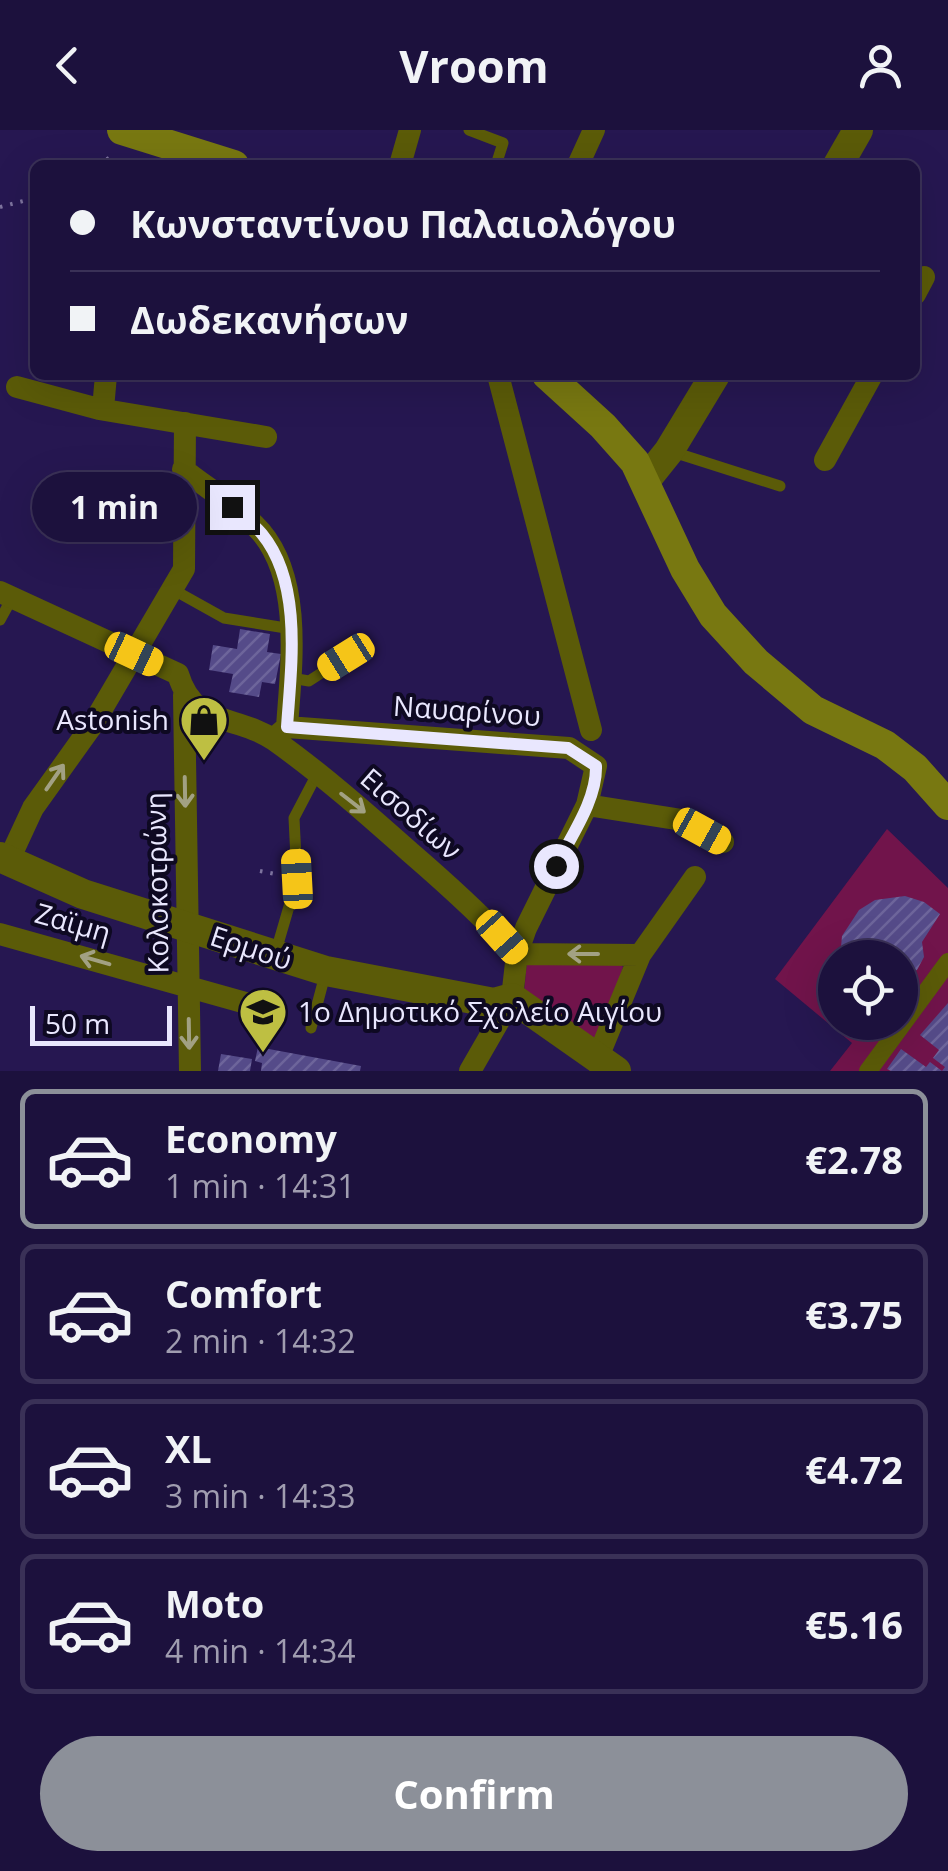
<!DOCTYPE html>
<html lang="en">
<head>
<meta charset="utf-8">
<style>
	:root { --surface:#1c113d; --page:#251a44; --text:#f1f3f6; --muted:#a09db0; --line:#3a3157; --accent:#8c9099 }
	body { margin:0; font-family:"Open Sans",sans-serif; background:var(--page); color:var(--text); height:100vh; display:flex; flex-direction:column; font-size:38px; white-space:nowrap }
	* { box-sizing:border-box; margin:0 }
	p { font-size:32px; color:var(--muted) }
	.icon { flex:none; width:55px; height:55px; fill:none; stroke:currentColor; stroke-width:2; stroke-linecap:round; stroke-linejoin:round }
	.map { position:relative; height:941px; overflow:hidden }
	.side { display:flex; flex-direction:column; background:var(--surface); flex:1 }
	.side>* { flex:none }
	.hud { position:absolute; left:30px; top:30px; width:890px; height:220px; border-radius:15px; box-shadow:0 10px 40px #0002,0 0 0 2px var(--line); display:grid; align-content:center; height:220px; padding:0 40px; background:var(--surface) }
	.fabs { position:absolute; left:818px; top:810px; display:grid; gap:20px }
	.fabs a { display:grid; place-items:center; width:100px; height:100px; border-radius:50%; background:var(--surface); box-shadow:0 10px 40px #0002,0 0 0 2px var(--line); font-size:50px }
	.scale { position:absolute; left:30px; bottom:25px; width:142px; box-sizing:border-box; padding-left:10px; border:5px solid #e9e7fe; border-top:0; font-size:28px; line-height:35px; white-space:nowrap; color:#e9e7fe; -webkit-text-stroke:8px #0e0922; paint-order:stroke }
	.end { position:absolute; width:45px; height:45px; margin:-22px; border:12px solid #e9e7fe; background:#111; box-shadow:0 0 0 5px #111 }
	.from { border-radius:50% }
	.bubble { position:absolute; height:70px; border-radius:35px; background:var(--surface); box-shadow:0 10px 40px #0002,0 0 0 2px var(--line); font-size:32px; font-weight:700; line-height:70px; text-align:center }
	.car { position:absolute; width:30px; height:60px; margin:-30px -15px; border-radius:12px; box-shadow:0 0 8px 2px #0007; background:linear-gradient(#f5c518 24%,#345 0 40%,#f5c518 0 76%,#345 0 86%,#f5c518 0) }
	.hud b { display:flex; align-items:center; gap:35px; height:95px; font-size:38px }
	.hud b+b { border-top:2px solid var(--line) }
	.hud i { width:25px; height:25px; background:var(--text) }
	ul { padding:18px 0 0; list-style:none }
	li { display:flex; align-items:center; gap:30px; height:140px; margin:0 20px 15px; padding:0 20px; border:5px solid var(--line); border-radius:15px }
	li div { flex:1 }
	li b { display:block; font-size:38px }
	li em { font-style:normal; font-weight:700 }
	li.current { border-color:var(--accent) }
	li>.icon { width:90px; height:90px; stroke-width:1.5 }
	.button { display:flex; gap:20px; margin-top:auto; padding:20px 40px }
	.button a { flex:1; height:115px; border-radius:60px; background:var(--accent); color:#fff; font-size:40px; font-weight:700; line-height:115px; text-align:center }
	header { display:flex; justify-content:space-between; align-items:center; height:130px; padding:0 40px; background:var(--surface); font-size:45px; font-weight:700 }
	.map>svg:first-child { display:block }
	.green { fill:#71144b; fill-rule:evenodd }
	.building { fill:url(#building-hatch) }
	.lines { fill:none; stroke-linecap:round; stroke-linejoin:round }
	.path { stroke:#7e749f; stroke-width:4; stroke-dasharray:2.5 8; stroke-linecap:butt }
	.service { stroke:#5b5b08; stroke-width:11 }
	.pedestrian { stroke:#5b5b08; stroke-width:18 }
	.minor { stroke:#5b5b08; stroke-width:22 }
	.tertiary { stroke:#5b5b08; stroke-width:30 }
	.secondary { stroke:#787811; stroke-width:30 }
	.oneway { stroke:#a2a183 }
	.route { stroke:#e9e7fe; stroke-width:12 }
	.labels { text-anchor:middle; stroke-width:8; stroke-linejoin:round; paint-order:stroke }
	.street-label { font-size:28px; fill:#e9e7fe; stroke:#0e0922 }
	.poi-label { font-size:28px; fill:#e9e7fe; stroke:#0e0922; text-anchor:end }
</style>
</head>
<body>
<header><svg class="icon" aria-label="back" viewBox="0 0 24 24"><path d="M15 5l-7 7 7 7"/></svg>Vroom<svg class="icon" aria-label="person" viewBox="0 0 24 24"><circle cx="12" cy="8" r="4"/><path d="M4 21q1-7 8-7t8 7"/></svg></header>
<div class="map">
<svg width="948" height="941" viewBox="0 0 948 941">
	<defs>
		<pattern id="building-hatch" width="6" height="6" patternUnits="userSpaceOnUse" patternTransform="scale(2.5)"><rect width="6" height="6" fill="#554b89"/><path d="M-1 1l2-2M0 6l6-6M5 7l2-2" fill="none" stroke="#6d659b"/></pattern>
	</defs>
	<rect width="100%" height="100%" fill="#261751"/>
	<path class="green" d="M887 699 948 758V941H830L852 913 775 849ZM835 828H900V892H835Z
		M527 831 621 834 623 837 600 914 524 862Z"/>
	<path class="building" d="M240 499 270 504 267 522 281 524 275 554 262 552 259 567 229 562 233 544 209 540 213 515 237 519Z
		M905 766 924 772 940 784 922 812 924 827 917 840 900 847V828H840L842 806 859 780 875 770Z
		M948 873V941H891L887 939 901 919 926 937 930 932 942 941 945 937 933 928 939 920 920 905Z
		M258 917 361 936 360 941H261L262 933 255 931Z
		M221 924 252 929 250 941H218Z"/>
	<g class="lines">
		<path class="path" d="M98 35 115 24
			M0 77 35 68
			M260 741 280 745"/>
		<path class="service" d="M469 0 503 13 496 35
			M673 322 780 356
			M172 459 224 488 292 499
			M0 490 12 468
			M291 548 309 551 346 527
			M276 821 297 749 294 688 317 644
			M311 898 326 841"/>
		<path class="pedestrian" d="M868 941 948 832"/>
		<path class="minor" d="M400 35 410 0
			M578 35 594 0
			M915 164 924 147
			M498 245 591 600
			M17 257 99 279 266 307
			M103 279 106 245
			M825 330 872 245
			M183 339C208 359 240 378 261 402 303 452 291 538 287 597
			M0 462 178 544C194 598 236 584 274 610 322 644 367 684 411 723 448 755 484 787 517 824
			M184 565 190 941
			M273 609 287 597 569 618 596 636 587 675 526 798 517 824 512 868 470 941
			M587 675 682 690 723 712
			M8 732 33 678 93 594 184 439 185 293
			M0 804 253 875
			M517 824 640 825 598 927
			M640 825 695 747"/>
		<path class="tertiary" d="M838 35 858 0
			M645 351 669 321 715 245
			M0 727 83 764 326 841 494 873 512 868 616 941"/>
		<path class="secondary" d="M122 0 234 35
			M547 245 603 296 635 332 685 439 713 485 756 532 813 580 885 615 915 638 948 675"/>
	</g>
	<defs><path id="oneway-shaft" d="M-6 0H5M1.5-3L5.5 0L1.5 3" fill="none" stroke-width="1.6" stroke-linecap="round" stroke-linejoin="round" transform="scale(2.5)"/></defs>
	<g class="oneway">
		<use href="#oneway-shaft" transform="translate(55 647) rotate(-55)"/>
		<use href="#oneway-shaft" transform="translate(185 662) rotate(89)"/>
		<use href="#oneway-shaft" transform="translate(353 673) rotate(38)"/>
		<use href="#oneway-shaft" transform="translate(583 824) rotate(-180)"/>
		<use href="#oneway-shaft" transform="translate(95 830) rotate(-164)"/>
		<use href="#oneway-shaft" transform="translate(189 904) rotate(89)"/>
	</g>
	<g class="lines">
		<path class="route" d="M232 377C242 386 254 394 262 404 303 454 291 537 287 597L568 618 596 636C597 670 571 706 556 736"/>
	</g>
	<defs>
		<g id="shop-pin" transform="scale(2.5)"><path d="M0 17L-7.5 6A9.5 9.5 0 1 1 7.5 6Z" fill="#bebf42" stroke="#0e0922"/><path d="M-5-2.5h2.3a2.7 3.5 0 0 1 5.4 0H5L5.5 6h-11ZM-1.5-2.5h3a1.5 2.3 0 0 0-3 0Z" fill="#111"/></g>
		<g id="school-pin" transform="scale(2.5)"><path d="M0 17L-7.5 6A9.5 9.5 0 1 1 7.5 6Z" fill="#bebf42" stroke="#0e0922"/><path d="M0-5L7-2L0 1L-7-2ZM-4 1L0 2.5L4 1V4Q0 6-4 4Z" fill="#111"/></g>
	</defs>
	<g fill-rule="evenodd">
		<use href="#shop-pin" x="204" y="590"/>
		<use href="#school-pin" x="263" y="882"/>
	</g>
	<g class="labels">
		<g class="street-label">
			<text transform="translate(467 581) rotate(4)" y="10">Ναυαρίνου</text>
			<text transform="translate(411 684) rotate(41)" y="10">Εισοδίων</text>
			<text transform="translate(157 753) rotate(-91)" y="10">Κολοκοτρώνη</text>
			<text transform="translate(73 793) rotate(16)" y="10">Ζαϊμη</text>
			<text transform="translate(251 818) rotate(18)" y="10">Ερμού</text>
		</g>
		<g class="poi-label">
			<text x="169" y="600">Astonish</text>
			<text x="298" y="892" text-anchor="start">1o Δημοτικό Σχολείο Αιγίου</text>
		</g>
	</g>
</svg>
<div class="fabs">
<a><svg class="icon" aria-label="locate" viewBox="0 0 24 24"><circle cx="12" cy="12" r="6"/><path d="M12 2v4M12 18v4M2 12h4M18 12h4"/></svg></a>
</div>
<div class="scale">50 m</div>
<i class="end from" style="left:556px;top:736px"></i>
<i class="end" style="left:232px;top:377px"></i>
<div class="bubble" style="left:32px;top:342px;width:165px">1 min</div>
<i class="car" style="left:134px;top:524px;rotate:115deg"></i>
<i class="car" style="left:346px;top:527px;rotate:238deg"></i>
<i class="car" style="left:702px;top:701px;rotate:119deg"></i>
<i class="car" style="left:297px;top:749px;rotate:357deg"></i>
<i class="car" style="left:502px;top:807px;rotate:138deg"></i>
<div class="hud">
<b><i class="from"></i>Κωνσταντίνου Παλαιολόγου</b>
<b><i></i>Δωδεκανήσων</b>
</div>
</div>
<section class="side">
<ul>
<li class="current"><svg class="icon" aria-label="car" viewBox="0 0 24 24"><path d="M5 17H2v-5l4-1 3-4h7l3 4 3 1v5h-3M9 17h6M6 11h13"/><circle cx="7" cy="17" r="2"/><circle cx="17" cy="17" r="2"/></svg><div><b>Economy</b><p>1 min · 14:31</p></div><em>€2.78</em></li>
<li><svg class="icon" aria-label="car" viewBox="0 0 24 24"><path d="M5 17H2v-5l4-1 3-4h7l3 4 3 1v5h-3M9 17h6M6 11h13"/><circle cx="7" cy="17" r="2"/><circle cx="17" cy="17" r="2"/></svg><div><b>Comfort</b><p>2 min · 14:32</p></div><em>€3.75</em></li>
<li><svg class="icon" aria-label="car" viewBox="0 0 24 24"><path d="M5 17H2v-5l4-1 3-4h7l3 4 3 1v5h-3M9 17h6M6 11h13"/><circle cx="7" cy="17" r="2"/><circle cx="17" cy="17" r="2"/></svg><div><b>XL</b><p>3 min · 14:33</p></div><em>€4.72</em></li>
<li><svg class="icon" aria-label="car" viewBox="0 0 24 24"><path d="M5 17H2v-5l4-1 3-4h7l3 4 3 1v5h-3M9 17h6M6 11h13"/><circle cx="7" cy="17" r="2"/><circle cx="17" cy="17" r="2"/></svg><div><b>Moto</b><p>4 min · 14:34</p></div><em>€5.16</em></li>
</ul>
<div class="button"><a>Confirm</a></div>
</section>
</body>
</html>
